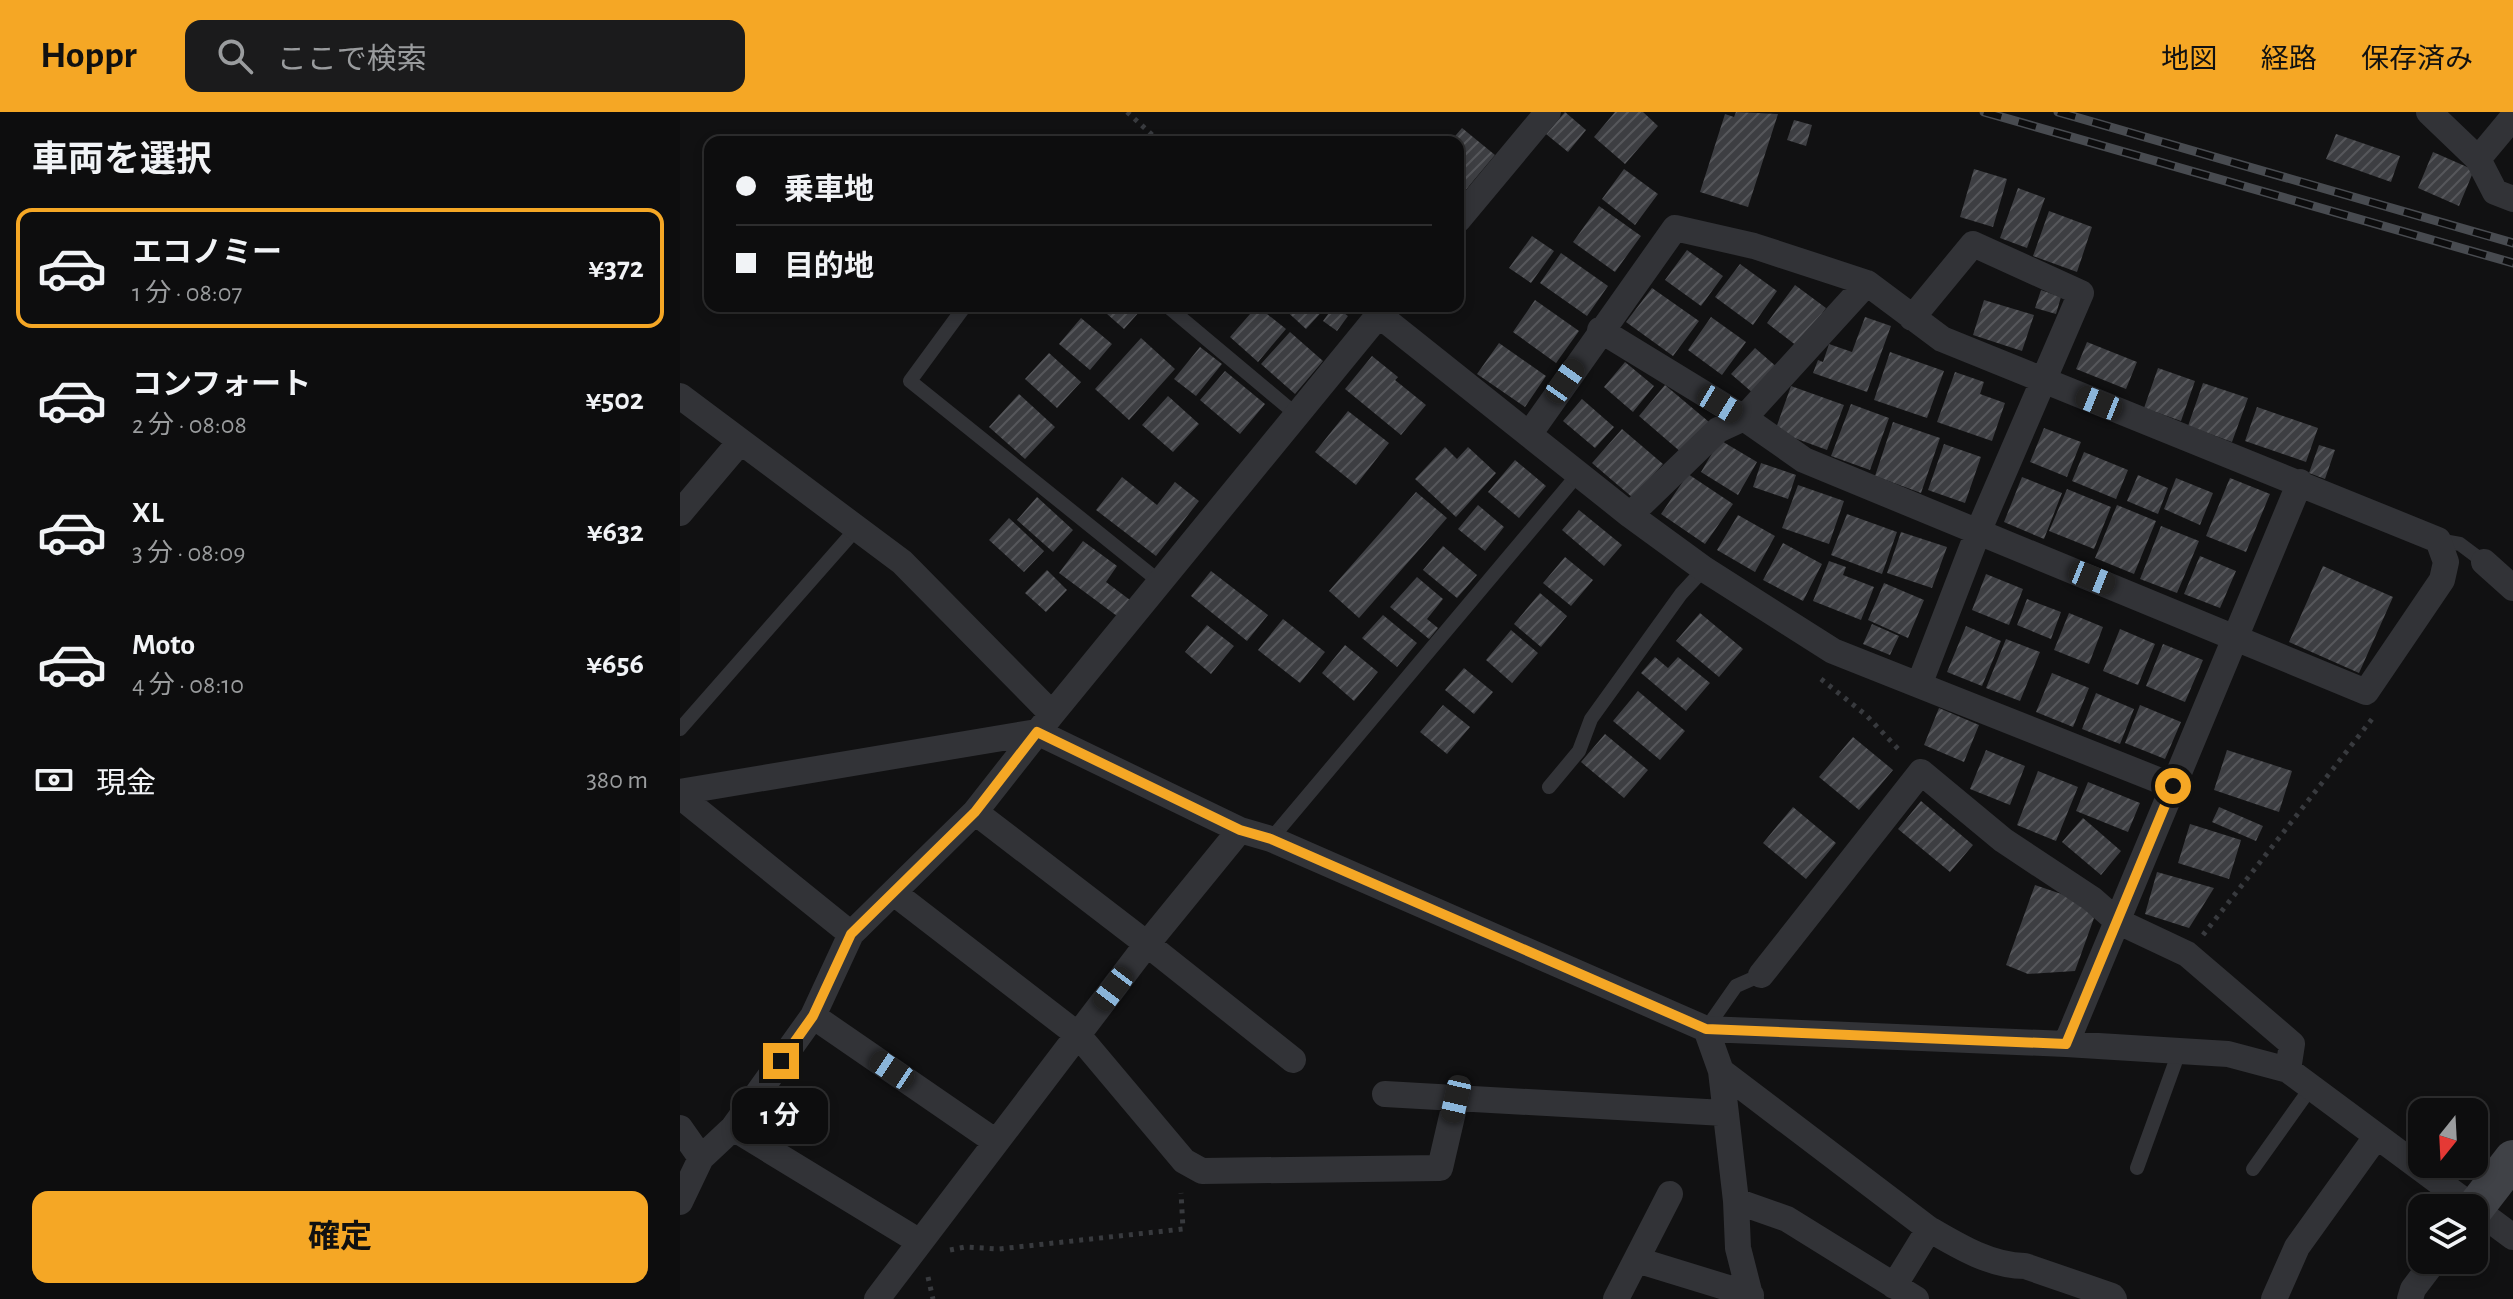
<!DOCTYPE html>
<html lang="ja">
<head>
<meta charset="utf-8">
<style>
	:root { --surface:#0d0d0e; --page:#1b1b1c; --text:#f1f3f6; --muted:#9a9c9e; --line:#2d2d2e; --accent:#f5a725 }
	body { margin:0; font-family:"Alegreya Sans","Noto Sans JP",sans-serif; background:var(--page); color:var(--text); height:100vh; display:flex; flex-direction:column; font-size:30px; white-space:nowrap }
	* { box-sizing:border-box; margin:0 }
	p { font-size:26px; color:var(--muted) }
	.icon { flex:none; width:44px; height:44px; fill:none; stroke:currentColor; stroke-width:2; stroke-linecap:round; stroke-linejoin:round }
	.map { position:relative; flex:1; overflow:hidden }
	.side { display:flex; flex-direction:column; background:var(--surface); width:680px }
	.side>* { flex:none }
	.top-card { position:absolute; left:24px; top:24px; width:760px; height:176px; border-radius:16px; box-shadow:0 4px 12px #0003,0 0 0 2px var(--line); display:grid; align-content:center; height:176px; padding:0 32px; background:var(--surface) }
	.needle { width:52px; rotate:198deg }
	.fabs { position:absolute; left:1728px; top:986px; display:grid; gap:16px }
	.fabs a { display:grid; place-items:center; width:80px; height:80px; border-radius:16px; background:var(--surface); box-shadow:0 4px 12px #0003,0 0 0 2px var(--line); font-size:40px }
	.end { position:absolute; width:36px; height:36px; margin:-18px; border:10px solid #f5a725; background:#111; box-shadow:0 0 0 4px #111 }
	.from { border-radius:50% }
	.bubble { position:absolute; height:56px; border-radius:16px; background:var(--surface); box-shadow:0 4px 12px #0003,0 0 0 2px var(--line); font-size:26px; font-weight:700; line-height:56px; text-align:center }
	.car { position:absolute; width:24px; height:48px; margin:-24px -12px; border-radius:10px; box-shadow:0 0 6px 2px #0007; background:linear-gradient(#222 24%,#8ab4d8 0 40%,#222 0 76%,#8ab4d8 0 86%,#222 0) }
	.top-card b { display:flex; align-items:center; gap:28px; height:76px; font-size:30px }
	.top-card b+b { border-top:2px solid var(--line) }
	.top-card i { width:20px; height:20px; background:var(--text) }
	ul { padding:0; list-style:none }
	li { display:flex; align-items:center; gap:24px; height:120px; margin:0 16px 12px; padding:0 16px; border:4px solid transparent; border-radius:16px }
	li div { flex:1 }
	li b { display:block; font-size:30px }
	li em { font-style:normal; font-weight:700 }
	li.active { border-color:var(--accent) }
	li>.icon { width:72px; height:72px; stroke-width:1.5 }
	h2 { padding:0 32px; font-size:36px; line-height:96px }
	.pay { display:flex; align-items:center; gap:20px; height:88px; padding:0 32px; font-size:30px }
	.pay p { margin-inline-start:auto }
	.primary-button { display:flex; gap:16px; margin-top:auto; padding:16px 32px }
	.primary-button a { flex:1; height:92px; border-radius:16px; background:var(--accent); color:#111; font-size:32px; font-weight:700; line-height:92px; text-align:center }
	header { display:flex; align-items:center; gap:48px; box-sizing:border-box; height:112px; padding:0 40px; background:var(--accent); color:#111 }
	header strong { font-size:38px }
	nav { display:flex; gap:44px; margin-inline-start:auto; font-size:28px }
	.search { width:560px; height:72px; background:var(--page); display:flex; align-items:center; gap:20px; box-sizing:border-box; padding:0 28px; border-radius:16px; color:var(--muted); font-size:30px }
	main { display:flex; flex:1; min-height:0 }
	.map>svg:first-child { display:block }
	.building { fill:url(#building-hatch) }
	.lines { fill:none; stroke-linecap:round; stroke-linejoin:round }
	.path { stroke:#383a3e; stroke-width:5; stroke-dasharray:4 6; stroke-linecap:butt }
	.lane { stroke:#323337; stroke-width:14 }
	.street { stroke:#323337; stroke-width:26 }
	.secondary { stroke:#404247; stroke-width:38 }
	.rail-casing { stroke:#484b50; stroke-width:9 }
	.rail { stroke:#0c0c0d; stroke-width:6; stroke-dasharray:18; stroke-linecap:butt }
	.route { stroke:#f5a725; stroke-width:10 }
</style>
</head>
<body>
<header>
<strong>Hoppr</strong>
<div class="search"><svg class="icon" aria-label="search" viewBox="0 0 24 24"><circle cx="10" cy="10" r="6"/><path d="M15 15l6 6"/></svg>ここで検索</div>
<nav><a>地図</a><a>経路</a><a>保存済み</a></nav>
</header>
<main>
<section class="side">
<h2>車両を選択</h2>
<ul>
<li class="active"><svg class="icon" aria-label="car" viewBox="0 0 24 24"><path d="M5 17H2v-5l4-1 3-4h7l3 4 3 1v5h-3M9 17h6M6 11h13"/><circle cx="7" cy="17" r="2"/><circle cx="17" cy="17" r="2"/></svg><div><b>エコノミー</b><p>1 分 · 08:07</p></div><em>¥372</em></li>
<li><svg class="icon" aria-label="car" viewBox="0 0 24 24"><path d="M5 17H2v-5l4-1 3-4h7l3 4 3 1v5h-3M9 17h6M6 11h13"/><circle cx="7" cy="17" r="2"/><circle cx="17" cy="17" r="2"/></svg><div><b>コンフォート</b><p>2 分 · 08:08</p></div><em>¥502</em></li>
<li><svg class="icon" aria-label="car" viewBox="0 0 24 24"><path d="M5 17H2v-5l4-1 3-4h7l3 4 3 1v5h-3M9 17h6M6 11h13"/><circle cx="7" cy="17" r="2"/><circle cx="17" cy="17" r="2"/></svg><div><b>XL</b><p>3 分 · 08:09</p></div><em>¥632</em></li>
<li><svg class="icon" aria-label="car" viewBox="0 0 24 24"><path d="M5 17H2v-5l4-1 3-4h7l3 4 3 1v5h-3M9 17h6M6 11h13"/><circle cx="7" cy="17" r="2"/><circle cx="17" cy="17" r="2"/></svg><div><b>Moto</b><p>4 分 · 08:10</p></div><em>¥656</em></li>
</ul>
<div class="pay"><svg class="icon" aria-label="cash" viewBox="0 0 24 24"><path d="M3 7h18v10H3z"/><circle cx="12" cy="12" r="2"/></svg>現金<p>380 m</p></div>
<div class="primary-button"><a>確定</a></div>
</section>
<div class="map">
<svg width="1833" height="1187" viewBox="0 0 1833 1187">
	<defs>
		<pattern id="building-hatch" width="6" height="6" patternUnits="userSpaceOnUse" patternTransform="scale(2)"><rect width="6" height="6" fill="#3d3e42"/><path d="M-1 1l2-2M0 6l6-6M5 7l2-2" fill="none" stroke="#56575b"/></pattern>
	</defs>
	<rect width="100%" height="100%" fill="#111112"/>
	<path class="building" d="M885 0 906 18 888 40 866 22Z
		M935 0H963L978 14 945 52 914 25Z
		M1056 0 1098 2 1068 95 1020 80 1045 2 1054 5Z
		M1114 8 1132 13 1126 34 1107 28Z
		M782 16 815 43 778 87V30H770Z
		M1656 22 1720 44 1711 70 1646 47Z
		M1753 40 1794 58 1779 94 1738 76Z
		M944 57 978 82 955 113 922 87Z
		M1294 57 1327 67 1313 115 1280 105Z
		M1338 76 1365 86 1347 136 1320 126Z
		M919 94 961 124 935 160 893 130Z
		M1369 99 1412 115 1397 160 1353 144Z
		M852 124 874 139 851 171 829 156Z
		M1007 138 1043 164 1021 194 985 168Z
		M881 141 928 174 907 204 860 171Z
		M1060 152 1097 179 1073 213 1035 185Z
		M1115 173 1146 196 1117 234 1087 211Z
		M972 176 1019 209 993 244 946 210Z
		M1361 178 1381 185 1376 202 1355 196Z
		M855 188 899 219 876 251 833 220Z
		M1304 188 1354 203 1342 239 1293 223Z
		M418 194H454L460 199 444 217Z
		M577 194 606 217 578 250 550 225Z
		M601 194H647L626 217Z
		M654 194 668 204 657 219 643 209Z
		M1031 205 1066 230 1042 263 1008 238Z
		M1185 205 1211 214 1187 280 1133 261 1138 248 1143 250 1149 232 1172 240Z
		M401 206 432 232 410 258 379 232Z
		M610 220 643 249 615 282 581 252Z
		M461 226 495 257 449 308 415 277Z
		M1407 230 1457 250 1446 277 1396 257Z
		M819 231 866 264 845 295 797 262Z
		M520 235 542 252 516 284 494 267Z
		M1075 236 1098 256 1074 282 1051 262Z
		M1210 240 1264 259 1247 306 1194 288Z
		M369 241 401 270 377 296 345 267Z
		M692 244 718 265 715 268 746 293 721 323 665 277Z
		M945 250 974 274 953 300 924 275Z
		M1478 256 1515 269 1501 309 1464 296Z
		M545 259 585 292 560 322 520 288Z
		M1275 260 1304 270 1300 282 1325 291 1312 329 1257 310Z
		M1523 271 1568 286 1552 330 1508 314Z
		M985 273 1029 310 1002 341 959 304Z
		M1111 274 1164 293 1147 338 1095 319Z
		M339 282 375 315 345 347 309 315Z
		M488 284 519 312 493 340 462 313Z
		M902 287 934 315 915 336 883 309Z
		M1171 292 1209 306 1190 358 1151 344Z
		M1577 295 1638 316 1626 350 1565 329Z
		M668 299 709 331 676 373 635 340Z
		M1213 310 1260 326 1241 381 1195 364Z
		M1364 316 1401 330 1387 365 1350 350Z
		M942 317 983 352 953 386 912 351Z
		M1040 328 1077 350 1058 383 1021 360Z
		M1264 332 1301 345 1285 391 1248 378Z
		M1639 333 1655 338 1645 367 1629 361Z
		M765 335 777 347 788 335 816 361 776 405 735 367Z
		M1404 340 1448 358 1436 387 1392 369Z
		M835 348 866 374 839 406 808 380Z
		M1081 351 1116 363 1108 387 1073 375Z
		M1008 362 1053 392 1025 432 981 402Z
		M1458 363 1488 376 1478 402 1447 389Z
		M442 365 477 393 495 370 519 389 476 444 416 398Z
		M1342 365 1382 381 1364 427 1324 410Z
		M1496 366 1533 381 1520 413 1484 397Z
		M1550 366 1590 382 1566 440 1526 424Z
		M1118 373 1164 389 1149 432 1102 416Z
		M1387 377 1431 395 1414 437 1369 419Z
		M736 380 767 406 679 506 649 479Z
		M357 385 393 418 373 440 337 408Z
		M798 393 824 415 805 439 778 417Z
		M1437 393 1476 409 1454 462 1415 446Z
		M899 398 942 433 924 454 882 418Z
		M1167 402 1217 420 1202 462 1151 443Z
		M1058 403 1095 424 1075 460 1037 438Z
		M329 406 364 439 344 460 309 428Z
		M1481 414 1519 429 1497 481 1460 467Z
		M1221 420 1267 435 1252 476 1207 461Z
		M403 429 437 454 426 470 450 488 437 504 379 461Z
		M1103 431 1142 452 1123 489 1083 468Z
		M763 434 797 463 777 486 743 458Z
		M1520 444 1556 459 1540 496 1504 482Z
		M885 445 913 468 891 494 863 471Z
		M1149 449 1166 455 1163 463 1194 475 1181 508 1133 489Z
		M1643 454 1713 485 1679 561 1609 530Z
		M367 458 387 478 366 500 345 481Z
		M531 459 588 503 567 529 511 484Z
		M1306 462 1343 477 1329 513 1292 498Z
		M737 465 763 487 747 507 758 516 749 527 710 495Z
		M1204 471 1244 488 1228 526 1188 508Z
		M860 481 887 504 861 535 834 512Z
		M1347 487 1381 500 1371 527 1337 513Z
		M1020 501 1063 537 1039 565 996 529Z
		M1389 501 1423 515 1409 552 1374 538Z
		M703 503 737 531 717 555 682 526Z
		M603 507 645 540 620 571 578 538Z
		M1192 512 1219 524 1210 543 1183 532Z
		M527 513 554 534 531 562 505 540Z
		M1286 514 1321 529 1302 574 1267 560Z
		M1440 517 1475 532 1458 573 1423 559Z
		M831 518 858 541 832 571 806 548Z
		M1326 527 1360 540 1340 589 1306 576Z
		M1483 532 1523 548 1505 590 1466 574Z
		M665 533 698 560 674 589 642 561Z
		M975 545 988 556 998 545 1030 571 1006 599 961 561Z
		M784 556 813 580 794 602 765 578Z
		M1372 561 1409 576 1393 615 1356 600Z
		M958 579 1005 619 980 648 933 609Z
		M1416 581 1454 597 1440 632 1402 617Z
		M763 593 790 615 767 642 740 620Z
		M1460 593 1501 610 1485 647 1445 631Z
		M1259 596 1299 613 1284 650 1244 633Z
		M925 622 968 658 944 686 901 650Z
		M1173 625 1213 658 1179 698 1139 665Z
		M1306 638 1345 654 1330 693 1290 677Z
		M1547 638 1612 659 1599 700 1534 678Z
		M1358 659 1398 675 1376 729 1337 713Z
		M1408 670 1460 691 1448 720 1396 699Z
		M1241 689 1293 733 1270 760 1218 717Z
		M1113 695 1156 731 1126 767 1083 731Z
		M1539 695 1583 714 1576 729 1532 710Z
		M1403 706 1441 739 1421 763 1382 730Z
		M1510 712 1561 728 1549 767 1498 751Z
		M1477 760 1534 776 1509 816 1465 802Z
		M1355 773 1399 788 1414 806 1395 859 1348 862 1326 853Z"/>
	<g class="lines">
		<path class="path" d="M447 0 480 30
			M1141 567 1186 603 1222 641
			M1523 823 1692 607
			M270 1138 285 1135 319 1137 503 1117 501 1081
			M248 1165 253 1187"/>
		<path class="lane" d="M285 194 230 269 480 470
			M487 194 617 303
			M1758 428 1780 432 1804 450
			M0 617 177 416
			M869 675 899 639 911 607 1001 482 1024 457
			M591 727 899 361
			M1026 917 1056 874 1081 863
			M1457 1056 1499 940
			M1573 1057 1630 977"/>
		<path class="street" d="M1749 0 1798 47 1815 80 1833 87
			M1798 47 1833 5
			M778 108 868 0
			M699 203 950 403 1024 457 1153 539 1493 674
			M1232 206 1293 132 1401 181 1298 420 1239 573
			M0 284 222 450 372 602
			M850 321 995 116 1074 134 1187 171 1262 227 1758 428 1766 450 1762 468 1686 580 1124 348 1064 306 920 218
			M0 401 60 330
			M950 403 1038 318 1064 306 1187 171
			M1804 450 1833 476
			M0 680 357 620 560 718 591 727 1026 917 1386 932 1548 942 1608 958 1833 1125
			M0 684 171 822
			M295 700 467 832 613 948
			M214 781 398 923 504 1049 522 1059 760 1056 776 987
			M1081 863 1241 660 1323 728 1412 787 1437 809 1507 842 1612 932 1608 958
			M133 904 316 1030
			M1026 917 1041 959 1056 1089 1058 1136 1071 1187
			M1386 932 1620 370
			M1041 959 1249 1117C1278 1134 1311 1154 1345 1154L1432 1184 1434 1187
			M705 982 1044 1001
			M0 1016 21 1046
			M53 1016 240 1130
			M1056 1089 1107 1107 1236 1187
			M0 1090 21 1046 53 1016 133 904 171 822 295 700 372 602 706 194
			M957 1148 1071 1183
			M1214 1174 1249 1117
			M197 1187 467 832 560 718
			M936 1187 990 1082
			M1594 1187 1617 1135 1696 1025
			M1730 1187 1733 1177 1755 1148"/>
		<path class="secondary" d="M1795 1096 1833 1047"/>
		<g class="rail-casing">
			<path id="rail" d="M1304 0 1833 151
				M1378 0 1833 131"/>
		</g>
		<use href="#rail" class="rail"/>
	</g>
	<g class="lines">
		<path class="route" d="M101 949 133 904 171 822 295 700 357 620 560 718 591 727 1026 917 1386 932 1493 674"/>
	</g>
</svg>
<div class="fabs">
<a><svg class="needle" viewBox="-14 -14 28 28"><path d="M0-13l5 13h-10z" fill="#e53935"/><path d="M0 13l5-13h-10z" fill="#9a9c9e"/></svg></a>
<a><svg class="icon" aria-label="layers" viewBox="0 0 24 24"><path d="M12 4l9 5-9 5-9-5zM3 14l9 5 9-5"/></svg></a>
</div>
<i class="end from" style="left:1493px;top:674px"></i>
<i class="end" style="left:101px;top:949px"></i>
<div class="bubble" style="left:52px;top:976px;width:96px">1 分</div>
<i class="car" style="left:885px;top:269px;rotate:35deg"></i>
<i class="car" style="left:1419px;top:291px;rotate:292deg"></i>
<i class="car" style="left:1040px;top:292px;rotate:121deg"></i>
<i class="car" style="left:1412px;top:466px;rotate:112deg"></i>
<i class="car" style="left:433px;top:877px;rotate:217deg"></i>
<i class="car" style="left:212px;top:958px;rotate:304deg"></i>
<i class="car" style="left:776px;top:987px;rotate:193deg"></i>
<div class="top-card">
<b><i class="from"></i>乗車地</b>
<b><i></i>目的地</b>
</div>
</div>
</main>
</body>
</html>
